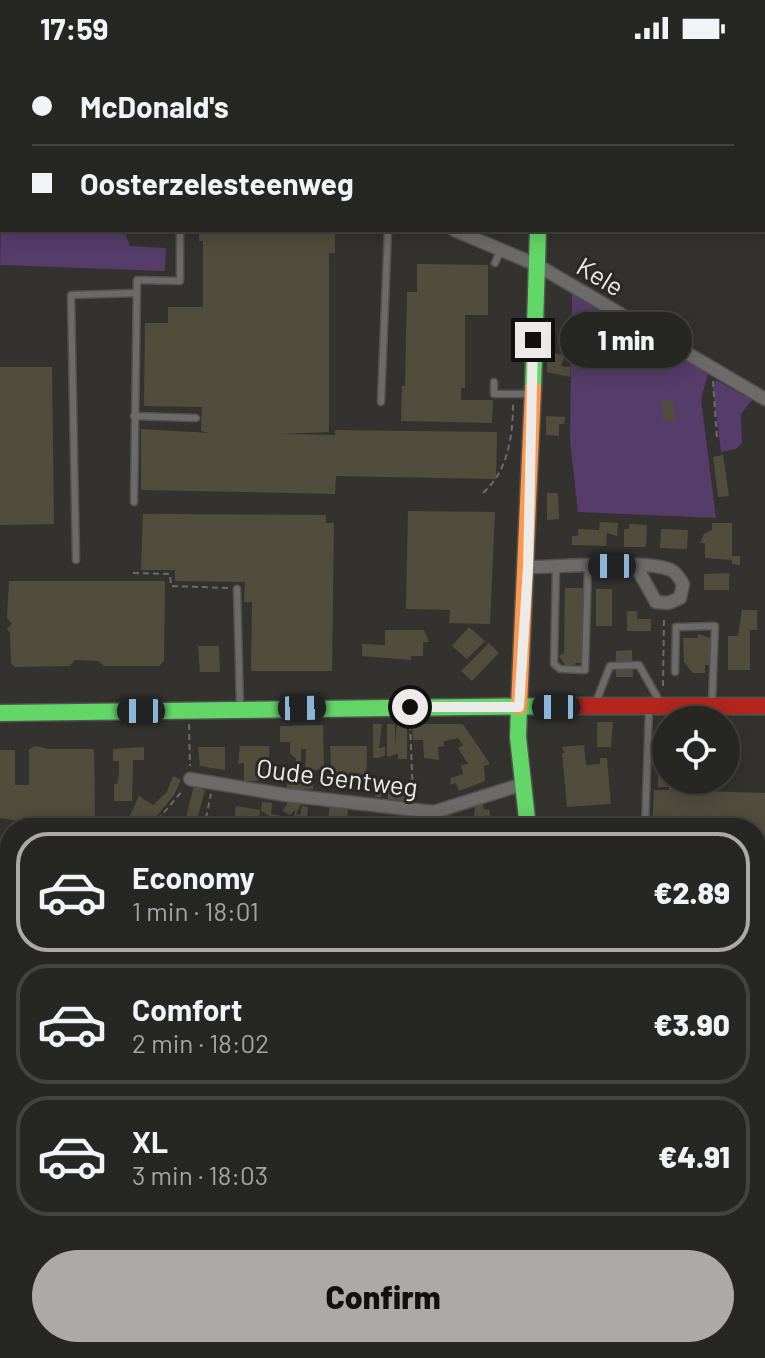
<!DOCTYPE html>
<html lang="en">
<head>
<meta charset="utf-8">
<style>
	:root { --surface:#262623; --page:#2e2e2b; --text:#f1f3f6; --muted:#a4a5a6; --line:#424341; --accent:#abaaa8 }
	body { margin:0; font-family:Barlow,sans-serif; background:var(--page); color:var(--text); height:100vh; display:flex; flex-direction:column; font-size:30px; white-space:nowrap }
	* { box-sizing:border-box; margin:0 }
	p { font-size:26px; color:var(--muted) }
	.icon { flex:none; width:44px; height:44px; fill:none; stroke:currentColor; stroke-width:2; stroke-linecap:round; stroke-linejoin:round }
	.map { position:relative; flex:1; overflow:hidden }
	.panel { position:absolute; left:0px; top:762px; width:766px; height:540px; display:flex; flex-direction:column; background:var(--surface); border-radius:32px 32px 0 0; box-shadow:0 4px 20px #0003,0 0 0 2px var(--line) }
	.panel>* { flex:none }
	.top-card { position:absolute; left:0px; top:0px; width:766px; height:176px; box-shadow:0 4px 20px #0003,0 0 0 2px var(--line); display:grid; align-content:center; height:176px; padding:0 32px; background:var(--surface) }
	.tools { position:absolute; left:652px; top:650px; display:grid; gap:16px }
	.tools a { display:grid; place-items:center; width:88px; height:88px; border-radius:50%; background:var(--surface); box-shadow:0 4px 20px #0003,0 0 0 2px var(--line); font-size:40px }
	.end { position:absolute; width:36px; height:36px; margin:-18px; border:10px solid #ecebe9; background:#111; box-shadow:0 0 0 4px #111 }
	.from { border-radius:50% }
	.bubble { position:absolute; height:56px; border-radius:28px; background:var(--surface); box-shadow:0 4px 20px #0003,0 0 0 2px var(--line); font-size:26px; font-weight:800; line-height:56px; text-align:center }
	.car { position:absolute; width:24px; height:48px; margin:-24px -12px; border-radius:10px; box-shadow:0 0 6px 2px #0007; background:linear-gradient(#222 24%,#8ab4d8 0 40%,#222 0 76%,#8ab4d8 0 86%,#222 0) }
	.top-card b { display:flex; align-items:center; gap:28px; height:76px; font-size:30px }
	.top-card b+b { border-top:2px solid var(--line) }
	.top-card i { width:20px; height:20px; background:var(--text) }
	ul { padding:14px 0 0; list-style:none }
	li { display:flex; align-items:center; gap:24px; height:120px; margin:0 16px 12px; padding:0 16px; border:4px solid var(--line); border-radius:32px }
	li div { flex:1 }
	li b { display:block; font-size:30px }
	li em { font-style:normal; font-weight:800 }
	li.on { border-color:var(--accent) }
	li>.icon { width:72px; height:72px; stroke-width:1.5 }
	.action { display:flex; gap:16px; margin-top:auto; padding:16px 32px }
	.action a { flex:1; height:92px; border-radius:48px; background:var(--accent); color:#111; font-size:32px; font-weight:800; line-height:92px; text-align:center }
	.status { display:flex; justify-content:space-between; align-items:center; height:56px; padding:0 40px; background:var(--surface); direction:ltr }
	.status svg { height:22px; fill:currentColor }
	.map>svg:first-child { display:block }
	.green { fill:#553c6a }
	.building { fill:#514d3d }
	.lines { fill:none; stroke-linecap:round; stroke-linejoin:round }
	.lane-casing { stroke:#51514f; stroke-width:9 }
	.street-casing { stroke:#51514f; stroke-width:15 }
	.fast-casing { stroke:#51514f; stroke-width:19 }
	.slow-casing { stroke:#51514f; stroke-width:19 }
	.jam-casing { stroke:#51514f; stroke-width:19 }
	.path { stroke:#6b6b69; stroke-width:2; stroke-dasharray:6 4; stroke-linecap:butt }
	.lane { stroke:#6c6b69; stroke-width:6 }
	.street { stroke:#6c6b69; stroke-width:12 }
	.fast { stroke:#63d668; stroke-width:16 }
	.slow { stroke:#ff974d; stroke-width:16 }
	.jam { stroke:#b3261e; stroke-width:16 }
	.route { stroke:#ecebe9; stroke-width:10 }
	.labels { text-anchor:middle; stroke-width:6; stroke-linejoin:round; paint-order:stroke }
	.street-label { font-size:26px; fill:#ecebe9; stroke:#2a2925 }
</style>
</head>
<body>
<div class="status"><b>17:59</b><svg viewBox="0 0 49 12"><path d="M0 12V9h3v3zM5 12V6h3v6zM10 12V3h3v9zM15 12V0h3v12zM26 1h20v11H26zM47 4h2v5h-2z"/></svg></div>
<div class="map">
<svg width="765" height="1302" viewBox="0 0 765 1302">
	<rect width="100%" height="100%" fill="#33322f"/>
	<path class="green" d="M2 116V174H124L130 190 166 192 165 215 0 209Z
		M572 236 708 318 701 343 716 462 578 456 570 385Z
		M716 324 752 344 741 358 742 387 736 393 721 396 713 332Z
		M756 902H765V1056L756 1054Z"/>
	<path class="building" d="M199 174H335V197H329V376L280 378 335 379V374L497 376 496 423 336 420 335 438 141 434V373L209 377 201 375 202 351 144 350 145 267H168V251H203V185H199Z
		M417 208 488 209V259H465V332H461V344H493L492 367 401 365 402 330H405L407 236H417Z
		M547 296 565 299 561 310 571 311 570 321 547 316Z
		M0 311H52L54 468 0 469Z
		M673 344 675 364 663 365 661 345Z
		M546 360 565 361 564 368H559V380L546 379Z
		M723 399 729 440 718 441 713 401Z
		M547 437H558L559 463 547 464Z
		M408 455 495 456 490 568 449 567 450 554 406 553Z
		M143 458 326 459V467H334L332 615H251L252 546H244L245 526 175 525V514H141Z
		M600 466 618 467 617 480 607 477 606 490 572 489V480H578V473L599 474Z
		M712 467H732V500H740V509L732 508V504L705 502V487H700L704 478 712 474Z
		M629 468 647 469 646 491H624V473H629Z
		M661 473 688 474 687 493 660 492Z
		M729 517V534H704V518Z
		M9 525H165L164 605 159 610H104L98 605 75 604 69 610 15 611 11 607 10 577 7 573 12 568 7 562Z
		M565 532H583L582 607H575V612L565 609 559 600 564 597Z
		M596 533H612V570H596Z
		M742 554H757V574H750V614H728V580H738Z
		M627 555H637V563H651V575H627Z
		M469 571 485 585 467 603 452 590Z
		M385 574H424L429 586H423V600H411V604L362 600V588L385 589Z
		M698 578 710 582V609H705V617H693L684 606 683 582H698Z
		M489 587 499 597 472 625 461 615Z
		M198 590H219L220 616H200Z
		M632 594 633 621H616V595Z
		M597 666H613L611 691H597Z
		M373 668H382L379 692 385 691V699L379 702H373Z
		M387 668H395V688L397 668H407V703H398V698L387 701Z
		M412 668H463L490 708 484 710 485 725 459 735 456 727 450 729 451 722 463 718 461 709 468 708 458 692 463 689 458 682 444 685V690L438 691 439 704 424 702 423 684H413Z
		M323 669 324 713 314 714 313 733 287 735V723L305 724 306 693H301V710L296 712V702L290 698V686H280V670Z
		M584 689 586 709 600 708V702H607L611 748 567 751 562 697H565L562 691Z
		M36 690 48 693H94L95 765H111V772H64L0 762V694H15V729H29V693Z
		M240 690H269V708H260V724L244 726V707L238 708Z
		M330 690H367L366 725H332Z
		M144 691V704H133L132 745H114V728H117L119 719V705H113V693Z
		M198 691H225V714L200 710Z
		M658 719 666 720V724H720L719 733 704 732V735L765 737V804H756V772H652L654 734H669V731H658Z
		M173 720 181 724 174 739 147 772H124L139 740 153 749 167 736Z
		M375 721 387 722 381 741H375Z
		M194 730 205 734 197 764 186 761Z
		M388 731H407V747L388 743Z
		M262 746 272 747 271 758 293 762 291 772H267L269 760 261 755Z
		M288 746H302L296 758 300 759 302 750 308 751 307 764 299 763 298 770 293 769 295 754 290 759 283 755Z
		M483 748 484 754 489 753 493 772H471L476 749Z
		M236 750 260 754 259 765 249 763 248 772H228L229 765 234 766Z
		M330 750 348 752 347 766 328 761Z
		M451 759 453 772H437L438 760Z
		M0 789 10 790V808L0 806Z
		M8 879 10 905 0 915V890Z
		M8 1018 10 1020V1045L0 1037V1028Z
		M3 1146 5 1156 10 1154V1174L4 1175 0 1159Z
		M9 1205 10 1236 5 1237 0 1207Z
		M13 1292H38L41 1302H16Z
		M270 1292 272 1302H248L247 1294Z
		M411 1292H432L436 1300 414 1302Z
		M554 1292 556 1302H530L529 1296Z"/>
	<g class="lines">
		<g class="lane-casing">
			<path id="lane" d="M495 207 501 193
				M494 326V338H530
				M381 346 388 174
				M134 360 196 362
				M134 446 137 224 180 225V174
				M76 504 71 239 136 237
				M556 511 554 608 560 613 585 614 588 511
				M237 533 240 650
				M675 616 676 571 715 570 712 647
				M596 646 610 610 639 609 661 648
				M645 772 649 651
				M756 818H765
				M0 972 3 968"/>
		</g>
		<g class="street-casing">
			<path id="street" d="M168 0V2
				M388 2 389 0
				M0 36 2 37
				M454 174 537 209 765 343
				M528 511C560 511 645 503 671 514 677 517 679 522 683 528L680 542 668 547 656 546 636 510
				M190 723 286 739 434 756 523 728
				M0 824 10 825
				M0 861 10 849
				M0 1111 10 1108
				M0 1269 10 1262
				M358 1302 393 1292"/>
		</g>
		<g class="fast-casing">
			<path id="fast" d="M533 333 538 174
				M519 651 518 681 528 772
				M0 657 558 650"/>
		</g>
		<g class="slow-casing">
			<path id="slow" d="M541 0V2
				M519 651 533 333
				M592 1292 594 1302"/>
		</g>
		<g class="jam-casing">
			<path id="jam" d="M558 650H765"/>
		</g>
		<path class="path" d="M713 325 717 383
			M483 437C508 415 513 380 513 347
			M133 517 170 518 171 530 228 532
			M663 630 664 560
			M189 668 190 710
			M410 668 413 741
			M151 772 183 734
			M204 772 211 738"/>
		<use href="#lane" class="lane"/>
		<use href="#street" class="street"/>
		<use href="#fast" class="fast"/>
		<use href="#slow" class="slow"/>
		<use href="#jam" class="jam"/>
	</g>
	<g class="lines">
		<path class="route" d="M410 651H519L528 511 533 284"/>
	</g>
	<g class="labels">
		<g class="street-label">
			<text transform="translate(600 221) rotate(31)" y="9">Kele</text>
			<text transform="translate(337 722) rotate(7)" y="9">Oude Gentweg</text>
		</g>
	</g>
</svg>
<div class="tools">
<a><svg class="icon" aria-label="locate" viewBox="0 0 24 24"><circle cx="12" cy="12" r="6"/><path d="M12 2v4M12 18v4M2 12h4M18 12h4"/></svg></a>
</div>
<i class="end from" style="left:410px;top:651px"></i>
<i class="end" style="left:533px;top:284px"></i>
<div class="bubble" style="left:560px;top:256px;width:132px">1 min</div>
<i class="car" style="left:612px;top:510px;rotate:270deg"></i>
<i class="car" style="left:556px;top:651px;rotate:270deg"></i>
<i class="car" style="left:302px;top:652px;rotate:89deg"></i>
<i class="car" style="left:141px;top:655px;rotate:270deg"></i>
<div class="top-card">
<b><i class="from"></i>McDonald's</b>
<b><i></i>Oosterzelesteenweg</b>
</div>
<section class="panel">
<ul>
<li class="on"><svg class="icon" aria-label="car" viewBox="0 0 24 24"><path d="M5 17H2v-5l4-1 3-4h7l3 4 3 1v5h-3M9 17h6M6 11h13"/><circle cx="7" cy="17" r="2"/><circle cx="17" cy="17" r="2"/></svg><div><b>Economy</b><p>1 min · 18:01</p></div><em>€2.89</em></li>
<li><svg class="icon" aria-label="car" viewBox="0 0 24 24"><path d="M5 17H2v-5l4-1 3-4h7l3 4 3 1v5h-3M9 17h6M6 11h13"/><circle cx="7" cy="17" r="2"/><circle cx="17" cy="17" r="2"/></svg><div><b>Comfort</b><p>2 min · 18:02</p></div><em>€3.90</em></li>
<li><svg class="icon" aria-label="car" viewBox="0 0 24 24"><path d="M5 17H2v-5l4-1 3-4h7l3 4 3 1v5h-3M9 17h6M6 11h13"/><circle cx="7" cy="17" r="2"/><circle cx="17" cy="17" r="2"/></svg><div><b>XL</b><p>3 min · 18:03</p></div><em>€4.91</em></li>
</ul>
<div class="action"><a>Confirm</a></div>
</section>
</div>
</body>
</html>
